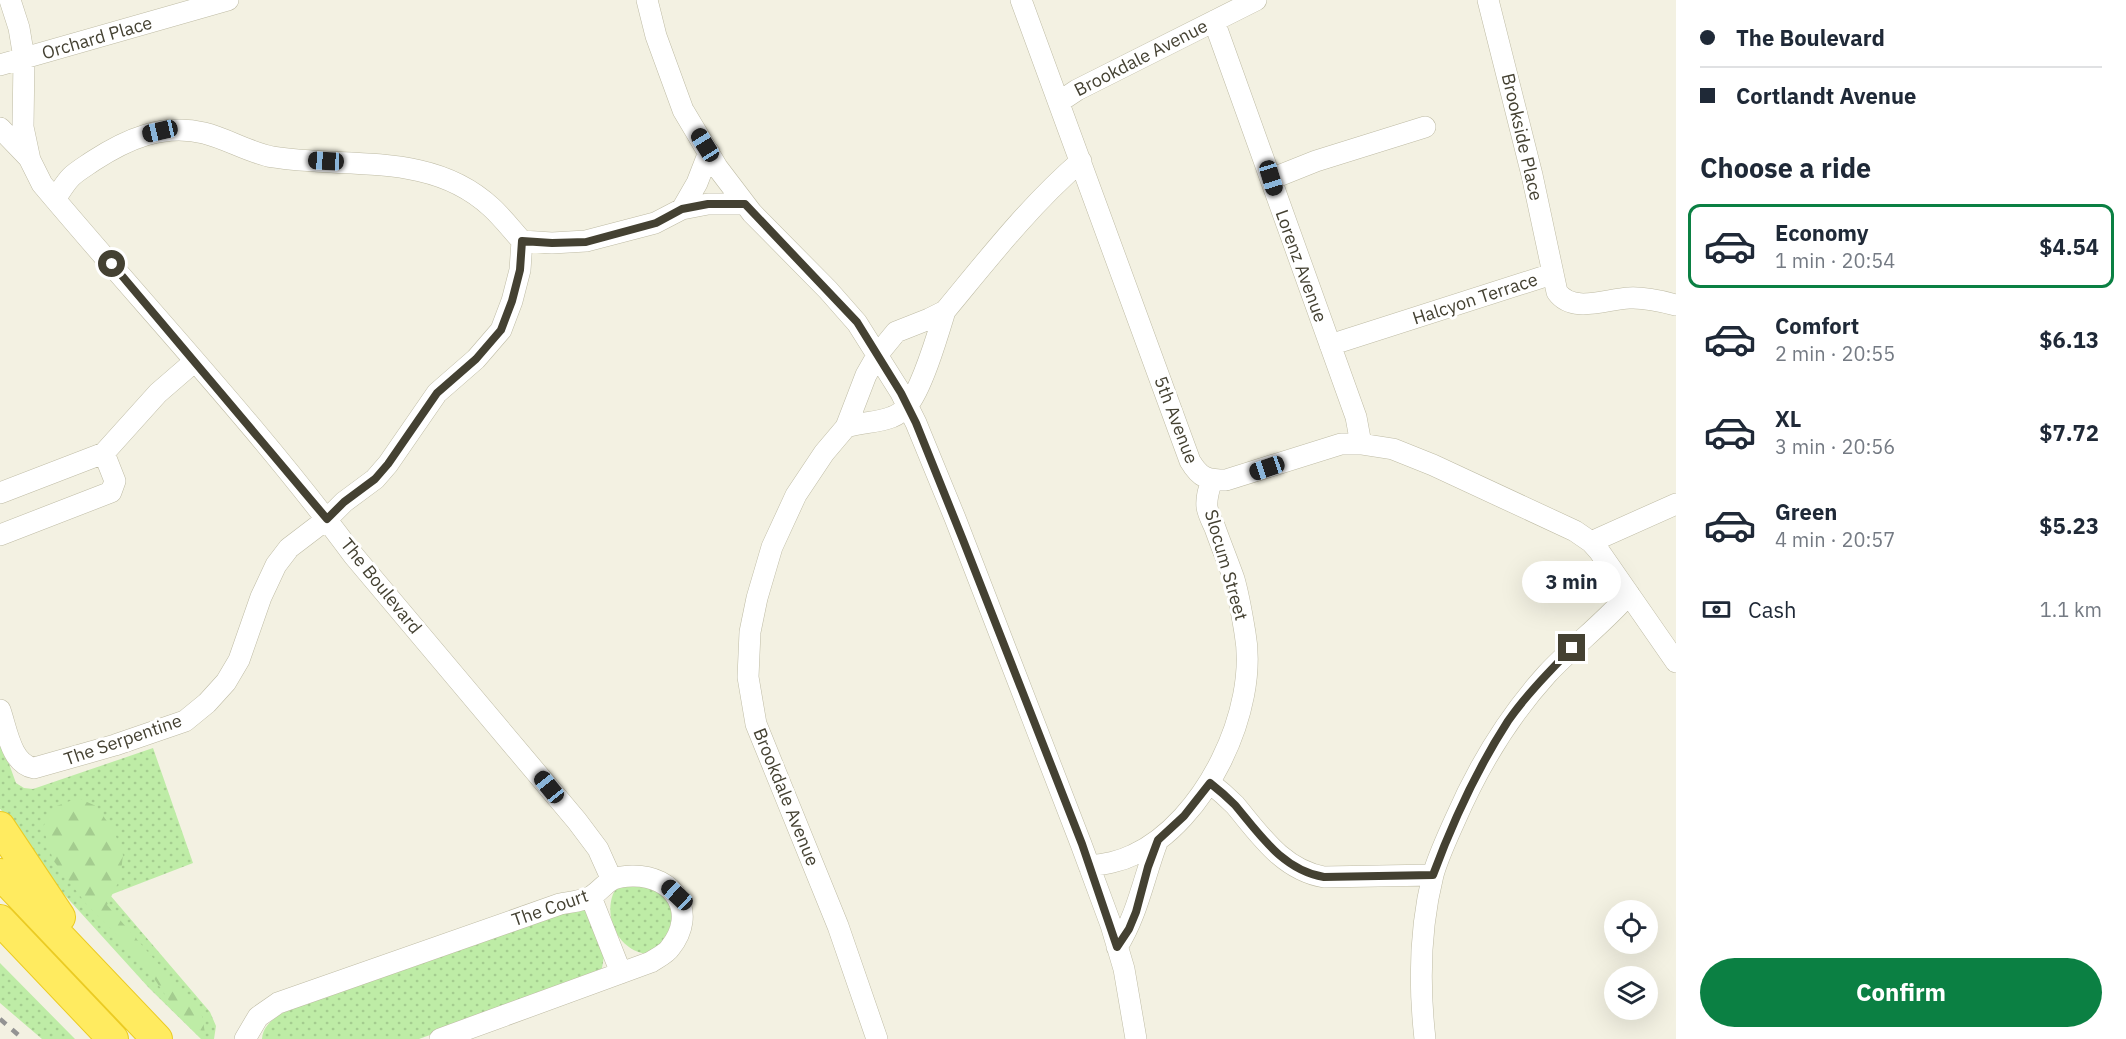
<!DOCTYPE html>
<html lang="en">
<head>
<meta charset="utf-8">
<style>
	:root { --surface:#fff; --page:#f6f6f7; --text:#1f2937; --muted:#747a83; --line:#e0e1e3; --accent:#0b8043 }
	body { margin:0; font-family:"IBM Plex Sans",sans-serif; background:var(--page); color:var(--text); height:100vh; display:flex; flex-direction:column; font-size:22px; white-space:nowrap }
	* { box-sizing:border-box; margin:0 }
	p { font-size:20px; color:var(--muted) }
	.icon { flex:none; width:33px; height:33px; fill:none; stroke:currentColor; stroke-width:2; stroke-linecap:round; stroke-linejoin:round }
	.map { position:relative; flex:1; overflow:hidden }
	.details { display:flex; flex-direction:column; background:var(--surface); width:450px }
	.details>* { flex:none }
	.banner { display:grid; align-content:center; height:132px; padding:0 24px; background:var(--surface) }
	.buttons { position:absolute; left:1604px; top:900px; display:grid; gap:12px }
	.buttons a { display:grid; place-items:center; width:54px; height:54px; border-radius:50%; background:var(--surface); box-shadow:0 6px 24px #0002; font-size:30px }
	.end { position:absolute; width:27px; height:27px; margin:-14px; border:8px solid #444132; background:#fff; box-shadow:0 0 0 3px #fff }
	.from { border-radius:50% }
	.bubble { position:absolute; height:42px; border-radius:21px; background:var(--surface); box-shadow:0 6px 24px #0002; font-size:20px; font-weight:800; line-height:42px; text-align:center }
	.car { position:absolute; width:18px; height:36px; margin:-18px -9px; border-radius:8px; box-shadow:0 0 4px 2px #0007; background:linear-gradient(#222 24%,#8ab4d8 0 40%,#222 0 76%,#8ab4d8 0 86%,#222 0) }
	.banner b { display:flex; align-items:center; gap:21px; height:57px; font-size:22px }
	.banner b+b { border-top:2px solid var(--line) }
	.banner i { width:15px; height:15px; background:var(--text) }
	ul { padding:0; list-style:none }
	li { display:flex; align-items:center; gap:18px; height:84px; margin:0 12px 9px; padding:0 12px; border:3px solid transparent; border-radius:12px }
	li div { flex:1 }
	li b { display:block; font-size:22px }
	li em { font-style:normal; font-weight:800 }
	li.current { border-color:var(--accent) }
	li>.icon { width:54px; height:54px; stroke-width:1.5 }
	h2 { padding:0 24px; font-size:27px; line-height:72px }
	.pay { display:flex; align-items:center; gap:15px; height:66px; padding:0 24px; font-size:22px }
	.pay p { margin-inline-start:auto }
	.action { display:flex; gap:12px; margin-top:auto; padding:12px 24px }
	.action a { flex:1; height:69px; border-radius:36px; background:var(--accent); color:#fff; font-size:24px; font-weight:800; line-height:69px; text-align:center }
	main { display:flex; flex:1; min-height:0 }
	.map>svg:first-child { display:block }
	.grass { fill:url(#grass-dots) }
	.forest { fill:url(#forest-firs) }
	.lines { fill:none; stroke-linecap:round; stroke-linejoin:round }
	.minor-casing { stroke:#bebba4; stroke-width:22 }
	.highway-casing { stroke:#ebcb23; stroke-width:32 }
	.minor { stroke:#fff; stroke-width:21 }
	.highway { stroke:#ffeb60; stroke-width:30 }
	.rail { stroke:#939393; stroke-width:4.5; stroke-dasharray:8 8; stroke-linecap:butt }
	.route { stroke:#444132; stroke-width:8 }
	.labels { text-anchor:middle; stroke-width:6; stroke-linejoin:round; paint-order:stroke }
	.street-label { font-size:18px; fill:#444132; stroke:#fff }
</style>
</head>
<body>
<main>
<div class="map">
<svg width="1676" height="1039" viewBox="0 0 1676 1039">
	<defs>
		<pattern id="grass-dots" width="8" height="8" patternUnits="userSpaceOnUse" patternTransform="scale(1.5)"><rect width="8" height="8" fill="#beeca6"/><path d="M2 2h.1M6 6h.1" fill="none" stroke="#a4cc8f" stroke-width="1.8" stroke-linecap="round"/></pattern>
		<pattern id="forest-firs" width="22" height="20" patternUnits="userSpaceOnUse" patternTransform="scale(1.5)"><rect width="22" height="20" fill="#beeca6"/><path d="M5 1l3.5 6h-7zM16 11l3.5 6h-7z" fill="#a4cc8f"/></pattern>
	</defs>
	<rect width="100%" height="100%" fill="#f3f1e2"/>
	<path class="grass" d="M0 739 16 783 24 788 33 789 153 748 193 863 110 895 210 1012 216 1026 214 1039H201L149 988 61 891 2 811 0 809Z
		M635 881 670 899 676 928 650 954C622 954 603 921 613 894 615 890 619 886 622 883Z
		M581 907 588 911 604 956 602 968 594 975 419 1039H262C263 1023 279 1015 291 1008Z
		M0 963 75 1039H42L0 1003Z"/>
	<path class="forest" d="M78 798 96 806 114 831 123 855 120 879 107 905 194 1005 202 1016 205 1033 194 1026 174 1008 143 962 87 905 53 860 43 827 54 807Z"/>
	<g class="lines">
		<g class="minor-casing">
			<path id="minor" d="M10 0 19 28 24 58 23 127 30 160 42 184C146 308 258 426 354 556L577 821 598 849 611 878
				M647 0 656 36 683 110 717 167 752 213 828 290 857 323 901 393 916 423 955 518 1081 844 1111 925 1124 969 1136 1039
				M1021 0 1190 461C1200 478 1207 480 1226 480L1341 444H1361L1393 449 1433 465 1575 531 1591 542 1599 551 1676 662
				M1488 0 1532 175 1557 292C1573 314 1606 299 1629 298 1645 297 1661 301 1676 305
				M1214 21 1356 417 1361 444
				M0 65 228 0
				M1059 102 1077 90 1256 0
				M0 128 29 158
				M1271 179 1316 161 1425 127
				M55 199C60 192 65 183 71 177 77 171 86 166 93 161 127 139 163 123 204 133 228 139 250 153 273 157 347 169 431 151 491 207 502 217 512 230 522 241L552 243 586 241 655 223 682 209 708 204H745
				M682 209 697 183 709 152
				M1330 345 1552 274
				M846 427C861 422 878 423 892 417 897 415 904 410 907 406 922 389 938 334 945 311
				M0 493 104 453
				M0 535 111 492 115 481 104 453 158 393 195 361
				M1591 542 1676 504
				M0 710C7 730 11 764 34 768L115 745 185 721 207 703 226 682 239 660 261 597 276 565 289 548 327 519 344 502 375 479 388 464 437 393 476 359 501 330 512 301 520 270 522 241
				M1210 783C1219 790 1227 797 1235 805 1260 835 1283 870 1324 877L1433 875
				M1089 866C1105 864 1119 862 1133 855 1205 822 1259 710 1245 633 1242 615 1239 596 1234 579 1228 562 1221 545 1215 528 1212 521 1208 514 1207 507 1206 497 1209 489 1212 480
				M591 897 621 973
				M1117 947C1138 914 1144 876 1158 840
				M245 1039 258 1017 278 1003 560 904C570 902 584 901 592 896 610 883 606 877 632 876 675 875 698 913 670 948 666 954 657 958 651 962L440 1039
				M877 1039 838 926 756 724 748 677 750 632 757 598 772 547 796 495 824 453 846 427 866 375 878 354 896 332 929 319 945 311C988 259 1030 205 1081 161
				M1425 1039C1419 986 1420 927 1433 875 1438 857 1447 838 1455 820 1478 767 1508 717 1547 674 1573 646 1604 623 1629 594"/>
		</g>
		<g class="highway-casing">
			<path id="highway" d="M0 827 60 917
				M0 874 157 1039
				M0 920 113 1039"/>
		</g>
		<use href="#minor" class="minor"/>
		<use href="#highway" class="highway"/>
		<path class="rail" d="M0 1019 23 1039"/>
	</g>
	<g class="lines">
		<path class="route" d="M112 264 327 519 344 502 375 479 388 464 437 393 476 359 501 330 512 301 520 270 522 241 552 243 586 242 656 223 682 209 708 204H745L857 322 901 393 916 423 963 540 1082 844 1117 947 1129 929 1136 912 1148 867 1158 840 1184 816 1210 783C1219 790 1227 797 1235 805 1260 835 1283 870 1324 877L1433 875C1453 821 1477 769 1508 721 1526 695 1550 671 1572 648"/>
	</g>
	<g class="labels">
		<g class="street-label">
			<text transform="translate(97 38) rotate(-16)" y="6">Orchard Place</text>
			<text transform="translate(1141 58) rotate(-27)" y="6">Brookdale Avenue</text>
			<text transform="translate(1522 137) rotate(77)" y="6">Brookside Place</text>
			<text transform="translate(1301 266) rotate(70)" y="6">Lorenz Avenue</text>
			<text transform="translate(1475 299) rotate(-18)" y="6">Halcyon Terrace</text>
			<text transform="translate(1176 420) rotate(69)" y="6">5th Avenue</text>
			<text transform="translate(1226 565) rotate(74)" y="6">Slocum Street</text>
			<text transform="translate(381 586) rotate(51)" y="6">The Boulevard</text>
			<text transform="translate(123 740) rotate(-19)" y="6">The Serpentine</text>
			<text transform="translate(786 797) rotate(68)" y="6">Brookdale Avenue</text>
			<text transform="translate(550 908) rotate(-19)" y="6">The Court</text>
		</g>
	</g>
</svg>
<div class="buttons">
<a><svg class="icon" aria-label="locate" viewBox="0 0 24 24"><circle cx="12" cy="12" r="6"/><path d="M12 2v4M12 18v4M2 12h4M18 12h4"/></svg></a>
<a><svg class="icon" aria-label="layers" viewBox="0 0 24 24"><path d="M12 4l9 5-9 5-9-5zM3 14l9 5 9-5"/></svg></a>
</div>
<i class="end from" style="left:112px;top:264px"></i>
<i class="end" style="left:1572px;top:648px"></i>
<div class="bubble" style="left:1522px;top:561px;width:99px">3 min</div>
<i class="car" style="left:160px;top:131px;rotate:257deg"></i>
<i class="car" style="left:705px;top:145px;rotate:328deg"></i>
<i class="car" style="left:326px;top:161px;rotate:273deg"></i>
<i class="car" style="left:1271px;top:178px;rotate:163deg"></i>
<i class="car" style="left:1267px;top:468px;rotate:251deg"></i>
<i class="car" style="left:549px;top:787px;rotate:321deg"></i>
<i class="car" style="left:677px;top:895px;rotate:313deg"></i>
</div>
<section class="details">
<div class="banner">
<b><i class="from"></i>The Boulevard</b>
<b><i></i>Cortlandt Avenue</b>
</div>
<h2>Choose a ride</h2>
<ul>
<li class="current"><svg class="icon" aria-label="car" viewBox="0 0 24 24"><path d="M5 17H2v-5l4-1 3-4h7l3 4 3 1v5h-3M9 17h6M6 11h13"/><circle cx="7" cy="17" r="2"/><circle cx="17" cy="17" r="2"/></svg><div><b>Economy</b><p>1 min · 20:54</p></div><em>$4.54</em></li>
<li><svg class="icon" aria-label="car" viewBox="0 0 24 24"><path d="M5 17H2v-5l4-1 3-4h7l3 4 3 1v5h-3M9 17h6M6 11h13"/><circle cx="7" cy="17" r="2"/><circle cx="17" cy="17" r="2"/></svg><div><b>Comfort</b><p>2 min · 20:55</p></div><em>$6.13</em></li>
<li><svg class="icon" aria-label="car" viewBox="0 0 24 24"><path d="M5 17H2v-5l4-1 3-4h7l3 4 3 1v5h-3M9 17h6M6 11h13"/><circle cx="7" cy="17" r="2"/><circle cx="17" cy="17" r="2"/></svg><div><b>XL</b><p>3 min · 20:56</p></div><em>$7.72</em></li>
<li><svg class="icon" aria-label="car" viewBox="0 0 24 24"><path d="M5 17H2v-5l4-1 3-4h7l3 4 3 1v5h-3M9 17h6M6 11h13"/><circle cx="7" cy="17" r="2"/><circle cx="17" cy="17" r="2"/></svg><div><b>Green</b><p>4 min · 20:57</p></div><em>$5.23</em></li>
</ul>
<div class="pay"><svg class="icon" aria-label="cash" viewBox="0 0 24 24"><path d="M3 7h18v10H3z"/><circle cx="12" cy="12" r="2"/></svg>Cash<p>1.1 km</p></div>
<div class="action"><a>Confirm</a></div>
</section>
</main>
</body>
</html>
